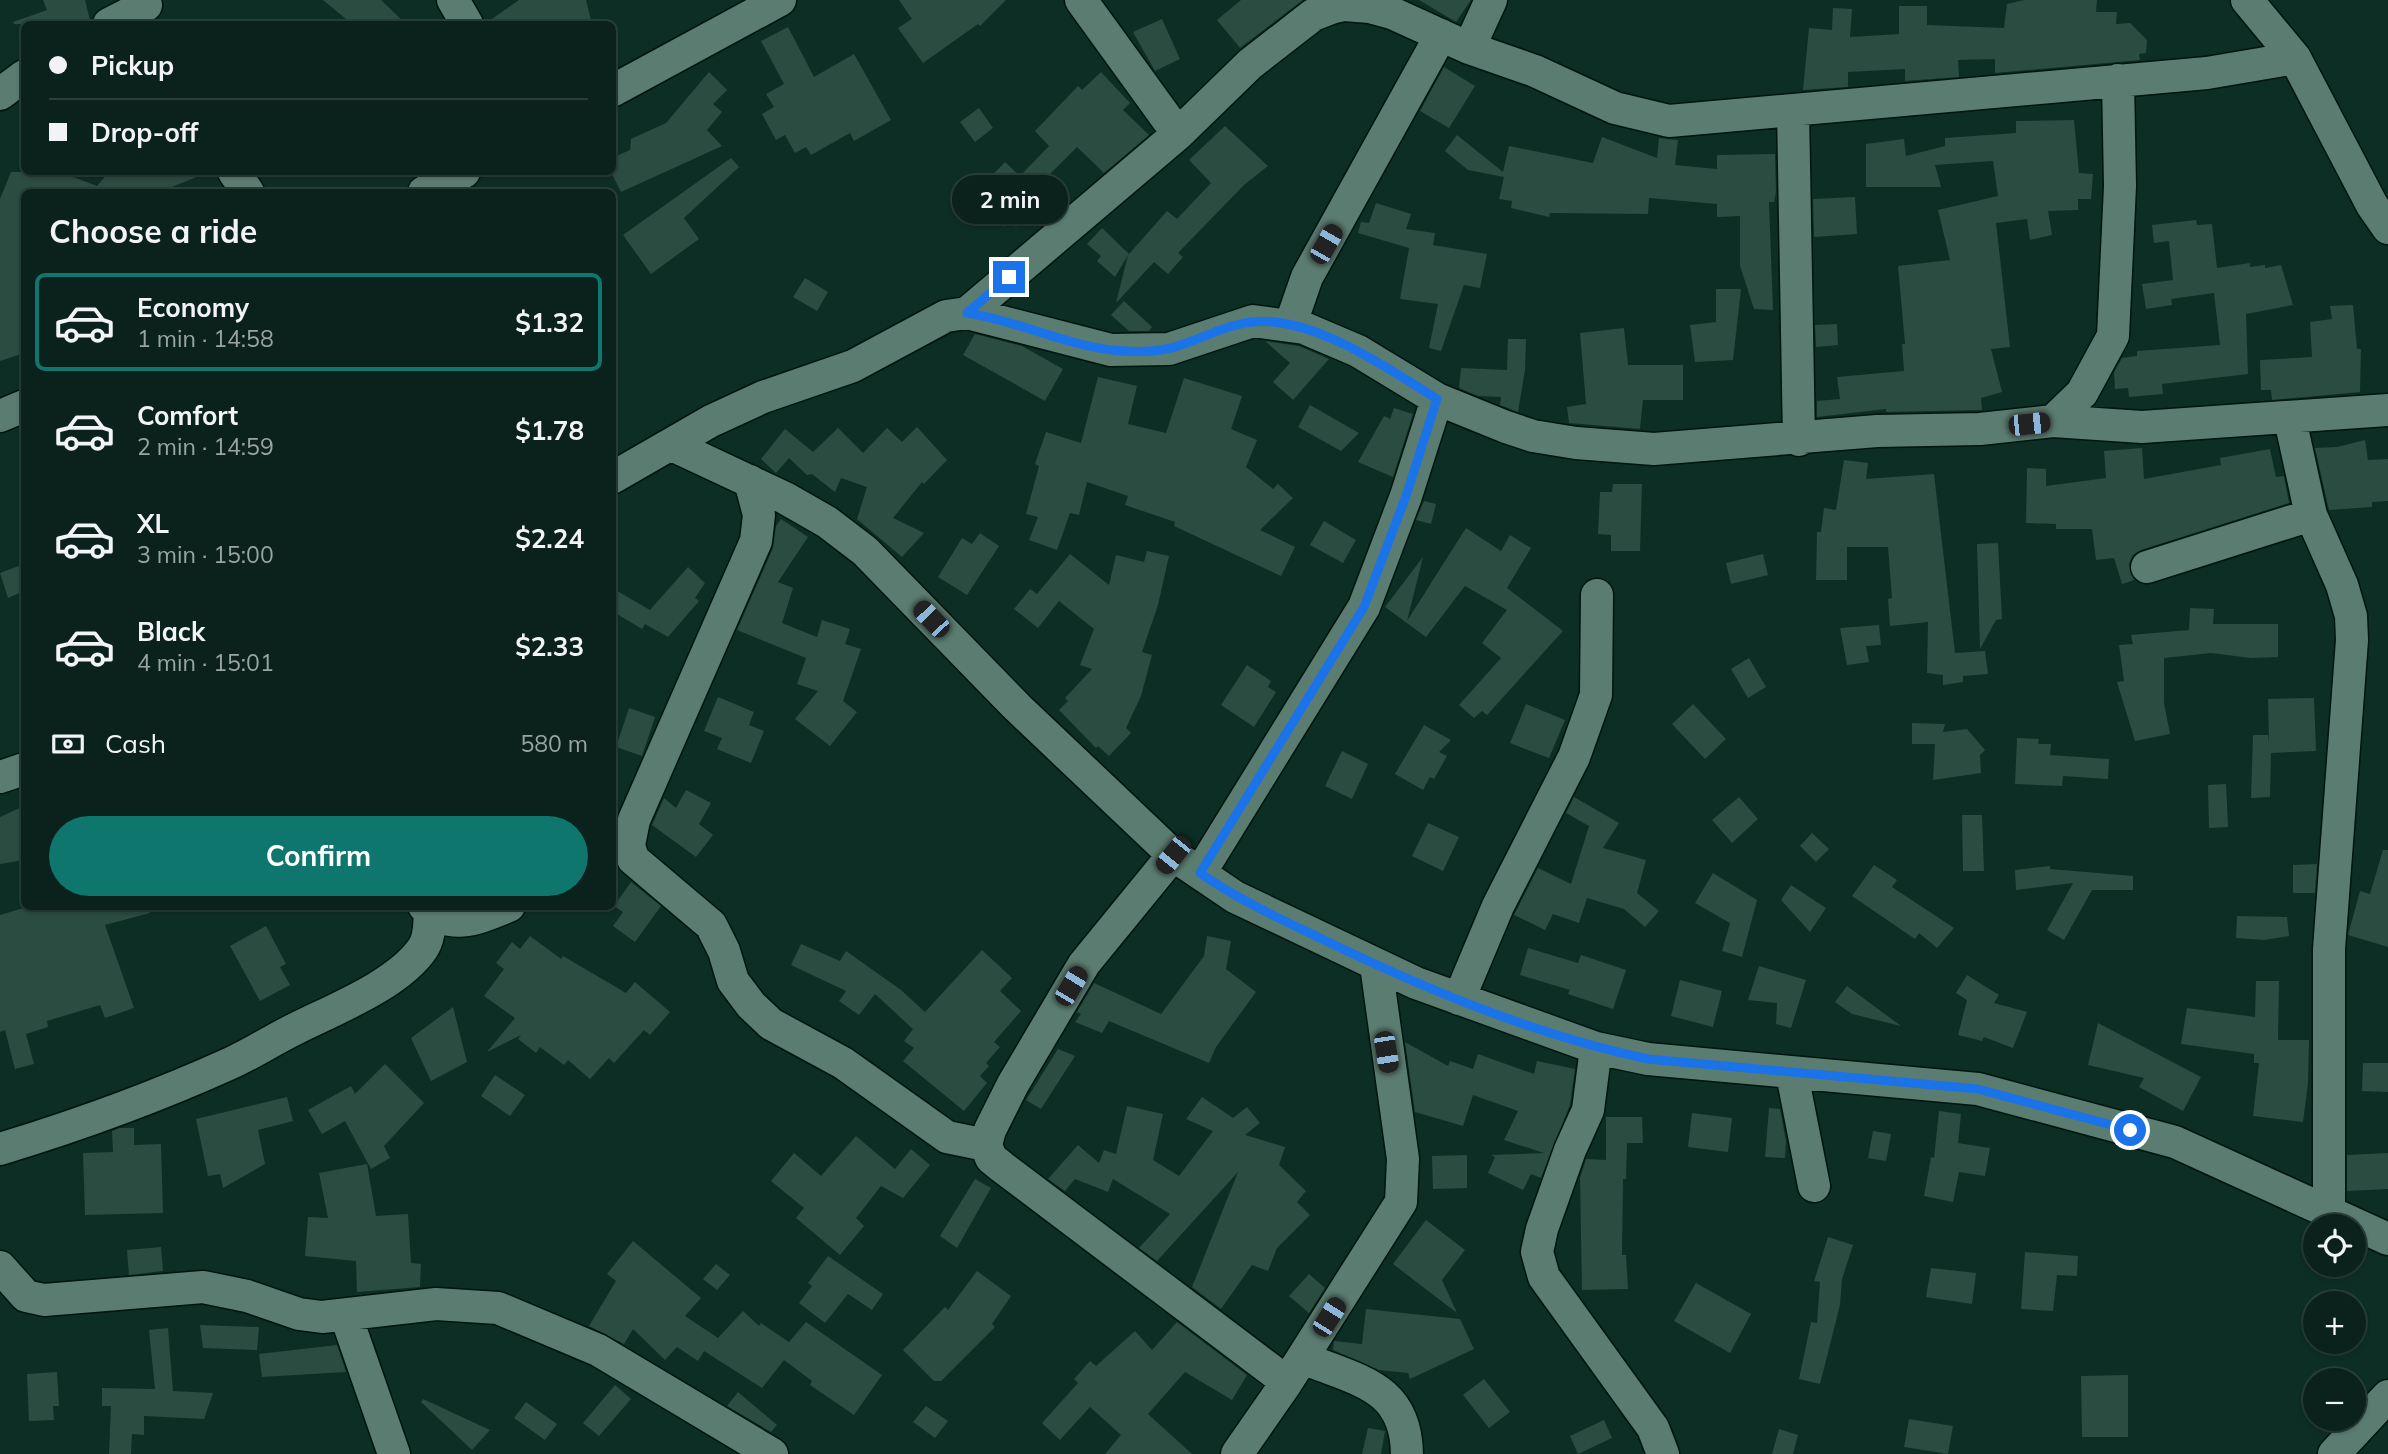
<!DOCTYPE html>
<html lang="en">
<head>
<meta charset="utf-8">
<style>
	:root { --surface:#0a221b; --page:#182f28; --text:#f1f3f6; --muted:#99a4a3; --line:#2a3f3a; --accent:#0f766e }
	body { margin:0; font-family:Mulish,sans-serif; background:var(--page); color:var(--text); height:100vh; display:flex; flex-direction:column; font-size:26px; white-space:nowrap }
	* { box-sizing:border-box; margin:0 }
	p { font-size:23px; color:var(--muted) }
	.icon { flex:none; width:38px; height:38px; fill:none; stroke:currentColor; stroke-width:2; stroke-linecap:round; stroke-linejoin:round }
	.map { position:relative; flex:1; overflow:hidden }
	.drawer { position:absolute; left:21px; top:189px; width:595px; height:721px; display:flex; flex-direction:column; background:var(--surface); border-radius:10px; box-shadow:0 2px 5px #0004,0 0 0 2px var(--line) }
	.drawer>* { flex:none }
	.hud { position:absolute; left:21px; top:21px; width:595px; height:154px; border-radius:10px; box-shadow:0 2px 5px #0004,0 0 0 2px var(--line); display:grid; align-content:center; height:154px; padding:0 28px; background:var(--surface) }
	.fabs { position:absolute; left:2303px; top:1214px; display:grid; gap:14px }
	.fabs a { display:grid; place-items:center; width:63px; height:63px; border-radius:50%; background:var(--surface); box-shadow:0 2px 5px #0004,0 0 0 2px var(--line); font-size:35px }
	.end { position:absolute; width:32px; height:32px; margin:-16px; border:9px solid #1a73e8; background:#fff; box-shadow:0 0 0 4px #fff }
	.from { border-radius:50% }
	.bubble { position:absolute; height:49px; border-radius:24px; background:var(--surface); box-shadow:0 2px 5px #0004,0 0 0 2px var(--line); font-size:23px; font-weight:700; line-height:49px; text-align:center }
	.car { position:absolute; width:21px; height:42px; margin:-21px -10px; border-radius:9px; box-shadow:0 0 5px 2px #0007; background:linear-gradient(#222 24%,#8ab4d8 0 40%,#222 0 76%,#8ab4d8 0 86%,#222 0) }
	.hud b { display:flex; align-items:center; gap:24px; height:66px; font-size:26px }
	.hud b+b { border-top:2px solid var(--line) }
	.hud i { width:18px; height:18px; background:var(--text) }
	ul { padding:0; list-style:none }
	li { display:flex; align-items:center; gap:21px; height:98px; margin:0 14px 10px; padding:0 14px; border:4px solid transparent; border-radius:10px }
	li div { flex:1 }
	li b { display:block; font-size:26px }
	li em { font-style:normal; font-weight:700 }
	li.on { border-color:var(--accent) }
	li>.icon { width:63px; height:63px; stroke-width:1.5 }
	h2 { padding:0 28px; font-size:32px; line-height:84px }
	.pay { display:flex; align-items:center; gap:18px; height:77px; padding:0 28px; font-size:26px }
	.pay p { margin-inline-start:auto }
	.cta { display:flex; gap:14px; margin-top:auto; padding:14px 28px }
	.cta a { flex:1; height:80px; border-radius:42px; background:var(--accent); color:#fff; font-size:28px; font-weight:700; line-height:80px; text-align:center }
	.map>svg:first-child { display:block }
	.building { fill:#2b4c40 }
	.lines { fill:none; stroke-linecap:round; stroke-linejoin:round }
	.minor-casing { stroke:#00150e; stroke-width:35 }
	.minor { stroke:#5b7c70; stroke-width:32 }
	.route { stroke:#1a73e8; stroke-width:9 }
</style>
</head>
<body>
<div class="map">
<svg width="2388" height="1454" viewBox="0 0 2388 1454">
	<rect width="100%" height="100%" fill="#0d2e24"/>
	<path class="building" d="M43 0H85L91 24H14L13 22 47 10Z
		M323 0H381L406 24H352Z
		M519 0H586L592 24H485Z
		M899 0H1006L980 26 978 24 923 63 898 28 912 19Z
		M1241 0H1303L1240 48 1217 20Z
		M1419 0H1471L1456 22Z
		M2024 0H2097L2096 12H2117L2116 24 2130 23 2147 40 2146 53 2139 54 2140 60 1995 73V59L1958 60 1959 77 1905 81V69L1848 72V87L1803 90 1809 28 1832 30 1833 8 1852 9 1850 37 1899 34V6H1927V25L2004 28 2007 4Z
		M1162 19 1180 59 1155 71 1133 32Z
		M788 27 814 77 854 54 891 120 854 141 850 133 811 155 806 147 795 153 785 135 776 140 762 114 774 107 766 94 784 84 761 41Z
		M1444 67 1475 86 1449 128 1420 111Z
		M709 72 727 90 713 104 722 112 707 130 722 146 621 192 612 174V158L630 150 631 139 666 123Z
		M1101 72 1130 103 1123 110 1149 135 1104 173 1077 147 1049 175 1058 183 1016 227 1009 221 1004 227 985 209 990 203 978 190 1005 162 1020 176 1049 146 1035 131 1078 86 1082 90Z
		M979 108 993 128 975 142 960 122Z
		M2074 120 2079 173 2093 174 2091 199H2078V210L2048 211 2052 235 2030 240 2027 219 1996 223 2010 347 1991 349 2002 392 1981 398 1982 410 1886 412V409L1817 417V401L1840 399 1837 377 1904 371 1902 344H1905L1898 266 1950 260 1938 210 1998 196 1993 161 1935 165 1941 187H1866V144L1904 139 1906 156 1945 146V138L2016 133V121Z
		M1225 126 1268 166 1245 184 1178 253 1183 257 1168 274 1154 262 1116 303 1128 255 1115 277 1097 261 1101 256 1087 244 1102 228 1129 254 1167 211 1177 219 1211 183 1189 160Z
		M1457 135 1503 172 1509 146 1593 163 1602 137 1657 158 1659 138 1678 140 1675 165 1717 169V155L1775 154 1776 192 1774 202H1769L1773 310 1754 309 1740 266V216L1717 217V204L1649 198 1648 214 1550 213 1549 217 1511 208 1512 201 1499 199 1504 177 1468 170 1445 151Z
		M731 158 739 167 684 218 699 239 651 274 623 235Z
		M11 172H60L97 186 109 172H209L159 192H24V353L0 361V199Z
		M1855 197 1857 234 1814 237 1813 199Z
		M1376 203 1411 214 1406 229 1435 233 1433 245 1487 254 1480 288 1464 285 1441 351 1429 348 1438 304 1400 299 1409 248 1358 233 1361 222 1369 223Z
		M2196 220 2197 225 2212 224 2217 268 2250 263V267L2265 265V268L2281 265 2293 305 2246 314 2248 374 2162 384 2163 394 2129 397 2128 388 2115 389 2114 372 2122 358 2137 356V351L2220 345 2214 293 2171 299 2172 305 2146 309 2142 284 2173 280 2169 241 2154 243 2152 225Z
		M805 278 828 292 817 311 793 297Z
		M1716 289H1741L1733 360 1695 362 1690 325 1716 322Z
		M1124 301 1152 327 1149 331H1129L1111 315Z
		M2353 305 2357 349H2361L2360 392 2272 400 2271 390H2261L2260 360 2312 357 2310 322 2332 319 2330 306Z
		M1837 324 1838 345 1816 347 1815 325Z
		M1624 328 1628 365H1683V400H1643L1640 429 1569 423 1567 407 1586 404 1580 333Z
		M975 334 1022 346 1063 369 1045 401 963 355Z
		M1508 339H1526L1525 370 1518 412 1500 405 1501 397 1478 396 1459 388 1461 368 1507 370Z
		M1265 341 1299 346 1329 359 1293 400 1273 382 1290 363Z
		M1098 377 1137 386 1128 424 1166 433 1184 378 1242 396 1231 429 1257 440 1246 467 1273 489 1278 484 1293 498 1260 530 1295 547 1281 576 1174 526 1175 522 1125 505 1128 496 1087 482 1079 515 1070 513 1057 550 1029 540 1038 517 1026 514 1039 466 1035 464 1046 432 1081 443Z
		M1310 405 1359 433 1341 451 1298 427Z
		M1394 408 1413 414 1393 477 1358 462 1384 416 1390 419Z
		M917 427 947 460 924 484 922 482 893 518 924 533 902 557 857 519 867 487 841 478 835 492 812 474 807 475 789 458 776 473 761 459 785 429 813 452 838 428 863 453 887 428 902 442Z
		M2365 440 2368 460 2388 459V501L2372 502V507L2329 510 2315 448 2337 447Z
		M2142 448 2144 479 2221 465 2220 458 2270 449 2276 477 2284 476 2289 503 2141 550 2133 555 2129 564 2134 580 2122 584 2114 558 2096 560 2092 529H2056V524L2026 523 2027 468 2046 469V486L2106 478 2104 451Z
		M1844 460 1868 463 1866 479 1934 474 1955 653 1985 651 1988 674 1963 676V682L1943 685V675L1927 673 1928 622 1890 626 1888 599 1892 598 1888 547H1847V580H1816L1817 532H1821L1824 508 1836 510Z
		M1613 484H1642L1640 551H1611V535L1598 534 1600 492H1612Z
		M1424 501 1436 504 1431 524 1416 520Z
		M781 519 808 537 778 582 793 588 782 623 817 637 822 620 850 629 845 644 861 649 843 701 857 712 830 746 795 719 818 691 797 684 806 658 737 630 773 548 776 526Z
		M1324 521 1356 540 1343 563 1310 545Z
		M1466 528 1501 551 1510 535 1531 548 1507 588 1563 631 1487 715 1482 711 1474 718 1459 705 1501 658 1482 643 1507 610 1465 586 1426 637 1385 607 1423 557 1407 621Z
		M980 533 999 546 967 595 938 577 962 538 972 544Z
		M1998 543 2002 619 1996 620 1980 649 1977 544Z
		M1147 551 1169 556 1158 605 1142 652 1152 655 1141 696 1126 728 1131 733 1109 756 1098 746 1096 748 1059 710 1068 701 1065 698 1092 669 1080 665 1094 629 1059 601 1038 628 1014 609 1030 589 1037 594 1070 554 1109 585 1116 555 1144 562Z
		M1763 554 1768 575 1731 584 1726 563Z
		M24 564V591L8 598 0 573Z
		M688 567 705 583 695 598 699 601 668 637 645 624 642 629 612 611V588L650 610Z
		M2190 608 2214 609 2213 624H2278V657L2251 658 2211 653 2164 658V703L2170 734 2135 741 2117 682 2124 681 2119 645 2133 644 2131 635 2189 630Z
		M1879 625 1881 645 1866 646 1869 662 1847 665 1840 628Z
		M1749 658 1766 687 1748 698 1731 669Z
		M1247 665 1271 681 1268 687 1276 692 1254 727 1221 705Z
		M718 697 754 712 749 725 764 731 751 763 717 749 722 738 704 731Z
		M2314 698 2316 751 2271 753 2270 797 2251 798 2253 735H2268L2269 743 2268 699Z
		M1526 704 1565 720 1549 758 1510 743Z
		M1693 704 1726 739 1705 759 1672 724Z
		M629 708 655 717 642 756 616 747Z
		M1912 723 1945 724 1943 732 1967 729 1985 750 1980 755 1981 773 1933 780 1935 744H1912Z
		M1424 725 1451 740 1439 752 1447 756 1434 779 1430 777 1423 790 1395 774Z
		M2017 738 2039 739 2038 744H2051L2050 755 2109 759 2108 779 2063 776 2062 786 2015 784Z
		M1342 751 1368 764 1352 799 1325 786Z
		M2226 784 2228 827 2209 828 2208 785Z
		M686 790 711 803 699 824 713 835 696 857 652 825 664 798 676 808Z
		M1574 797 1619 823 1603 848 1646 860 1637 893 1659 911 1645 927 1624 909 1587 898 1579 923 1553 914 1545 930 1514 915 1538 868 1571 884 1589 826 1566 813Z
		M1739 797 1758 819 1732 843 1712 820Z
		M24 806V860L0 864V817Z
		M1962 815H1982L1984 871H1963Z
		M1428 823 1459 837 1443 871 1412 856Z
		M1812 833 1829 849 1816 862 1800 846Z
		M2383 850H2388V947L2348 935 2360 891 2370 894Z
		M2317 864 2315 893H2293V865Z
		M1874 865 1897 880 1892 887 1954 928 1937 948 1919 933 1915 939 1852 896Z
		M2050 866V869L2133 876V890H2092L2064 940 2047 930 2073 883 2016 890 2015 870Z
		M1713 873 1757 900 1742 957 1722 951 1730 923 1695 903Z
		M631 882 661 906 635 942 613 926 623 912 614 906Z
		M1791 885 1826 908 1810 932 1781 900Z
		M30 906H149L150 913 105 925 134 1008 105 1018 100 1005 47 1021 48 1027 26 1034 34 1064 15 1069 5 1030 0 1032V915Z
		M2237 916 2287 917 2289 936 2264 940 2236 938Z
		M266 926 286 964 280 967 290 985 260 1001 230 946Z
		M530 936 561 959 563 956 626 993 635 982 670 1012 650 1035 644 1030 614 1063 609 1058 590 1079 568 1060 564 1065 540 1047 536 1053 518 1039 521 1035 487 1052 515 1018 484 996 504 969 496 963 512 942 520 949Z
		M1207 936 1231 941 1226 969 1256 992 1216 1047 1209 1063 1109 1021 1102 1033 1075 1022 1081 1014 1077 1012 1094 983 1161 1014 1204 956Z
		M801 944 840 961 846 951 901 990 925 1012 982 950 1012 978 1000 991 1021 1011 994 1042 1000 1047 986 1063 989 1066 980 1076 987 1083 964 1111 903 1061 914 1048 904 1041 913 1029 875 994 859 1015 839 1001 846 991 791 965Z
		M1528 948 1578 963 1581 955 1626 970 1613 1009 1568 994 1570 990 1520 975Z
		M1759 966 1806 980 1791 1028 1776 1024 1777 1003 1748 1000Z
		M1967 975 1999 995 1994 1003 2027 1012 2013 1048 1984 1037 1982 1041 1958 1035 1967 1000 1956 993Z
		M1680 980 1722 991 1713 1027 1671 1016Z
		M2256 981H2279L2278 1040H2309L2308 1083 2303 1122 2253 1116 2259 1063H2254V1054L2181 1044 2187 1008 2255 1017Z
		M1847 986 1901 1026 1852 1014 1835 1002Z
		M453 1007 467 1062 431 1081 411 1038Z
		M2098 1023 2201 1077 2183 1111 2139 1087 2144 1078 2088 1065Z
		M1405 1042 1448 1066 1450 1061 1473 1069 1478 1054 1534 1074 1537 1061 1575 1069 1570 1105 1541 1178 1531 1174 1523 1190 1488 1173 1495 1157 1491 1155 1544 1153 1504 1140 1518 1111 1473 1095 1463 1126 1415 1112Z
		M1058 1049 1075 1056 1041 1109 1026 1100Z
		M2363 1063H2388V1092L2362 1091Z
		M385 1064 424 1103 384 1146 390 1158 371 1169 345 1121 322 1134 308 1110 351 1086 355 1094Z
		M495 1075 525 1095 510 1116 481 1096Z
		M287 1097 293 1121 258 1130 265 1164 223 1188 220 1174 208 1176 196 1119Z
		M1202 1097 1233 1118 1247 1107 1260 1123 1245 1135 1285 1147 1279 1165 1306 1191 1297 1202 1310 1215 1277 1248 1268 1271 1252 1265 1221 1309 1192 1287 1238 1172 1157 1261 1139 1248 1170 1214 1113 1179 1108 1192 1075 1179 1065 1191 1048 1179 1078 1145 1099 1163 1104 1150 1116 1154 1127 1106 1163 1114 1153 1160 1179 1176 1213 1131 1186 1119Z
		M1769 1108 1780 1109 1786 1141 1785 1158 1765 1157Z
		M1939 1111 1961 1114 1958 1143 1990 1148 1985 1176 1959 1172 1953 1202 1924 1196 1931 1157 1934 1158Z
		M1692 1113 1732 1118 1728 1152 1688 1147Z
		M1606 1117H1642L1643 1143H1627L1626 1179H1623L1622 1255H1626L1628 1289 1582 1290 1580 1178 1586 1159 1606 1160Z
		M120 1128H134V1145L161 1144 163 1213 85 1215 83 1153 113 1152 112 1131Z
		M1873 1131 1891 1134 1886 1161 1868 1158Z
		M856 1136 895 1169 911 1149 930 1165 903 1198 881 1186 856 1218 864 1226 840 1255 796 1218 804 1208 771 1181 794 1153 821 1176Z
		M2388 1153V1189L2347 1191V1155Z
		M1467 1155V1188L1433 1189 1432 1156Z
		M367 1164 376 1216 408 1214 411 1263 421 1264 420 1287 357 1292 356 1261 305 1256 308 1217 328 1218 319 1173Z
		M975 1179 991 1188 957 1248 940 1236Z
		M1426 1220 1465 1250 1442 1280 1457 1313 1393 1264Z
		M1828 1237 1853 1245 1842 1279 1840 1305 1820 1384 1799 1379 1811 1322 1817 1323 1820 1282 1814 1281Z
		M633 1241 701 1298 685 1316 718 1338 743 1311 759 1326 761 1323 789 1342 806 1322 882 1375 854 1415 810 1385 812 1381 784 1360 762 1388 704 1351 698 1361 677 1347 665 1360 633 1329 624 1344 589 1326 616 1281 607 1274Z
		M161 1247 163 1271 129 1275 127 1250Z
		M2025 1252 2078 1256 2077 1276 2057 1275 2053 1311 2021 1309Z
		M828 1256 883 1294 872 1310 848 1294 825 1323 799 1303 812 1286 808 1283Z
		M716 1264 730 1275 717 1290 703 1279Z
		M1931 1268 1976 1273 1972 1304 1926 1297Z
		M977 1271 1011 1296 992 1324 995 1327 941 1381H934L903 1350 945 1307 948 1310Z
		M1309 1274 1325 1288 1309 1313 1289 1296Z
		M1696 1283 1751 1314 1730 1353 1674 1321Z
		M1366 1309 1460 1319 1474 1349 1410 1379 1408 1373 1379 1370 1333 1350 1334 1341 1362 1344Z
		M1177 1322 1247 1375 1232 1400 1185 1372 1148 1414 1192 1454H1105L1121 1435 1090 1407 1060 1440 1042 1423 1078 1383 1074 1379 1090 1361 1096 1366 1135 1331 1152 1350Z
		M200 1325 259 1327 257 1350 203 1348Z
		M168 1328 173 1391 213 1393 204 1419 144 1416V1435L132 1434 131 1454H109L111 1406H102V1388L155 1389 149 1330Z
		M337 1345 346 1372 262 1377 259 1354Z
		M57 1372 59 1406H53L54 1420 29 1421 27 1374Z
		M2128 1375V1437H2082L2081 1376Z
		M1484 1379 1510 1412 1489 1428 1463 1395Z
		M615 1385 631 1399 599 1436 583 1423Z
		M738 1392 777 1425 771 1432 727 1406Z
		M423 1399 490 1430 472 1450 421 1402Z
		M526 1402 557 1424 545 1440 514 1418Z
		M926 1406 948 1421 935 1438 913 1422Z
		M1909 1419 1953 1426 1948 1454 1904 1447Z
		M1604 1420 1612 1438 1578 1454 1570 1436Z
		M1368 1428 1385 1431 1381 1454H1362Z
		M1779 1429 1798 1435 1793 1454H1772Z"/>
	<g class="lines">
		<g class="minor-casing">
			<path id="minor" d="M453 0 467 24
				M1081 0 1178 134
				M2247 0 2295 58 2372 205 2388 228
				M109 24 146 5
				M1469 48 1491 0
				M612 91 780 0
				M0 94 24 76
				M1793 111 1799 440
				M234 172 248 192
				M424 192 464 172
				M967 313 1178 134 1250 64 1313 15 1331 8 1344 5 1370 7 1392 13 1469 48 1535 71 1615 108 1669 121 2207 73 2295 58
				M1290 326 1307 277 1441 35
				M0 416 24 406
				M2290 419 2311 515 2342 585 2351 616 2352 640 2329 949V1211
				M2053 421 2082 393 2113 336 2120 186 2118 80
				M672 445 785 498 827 522 865 551 1017 707 1173 855 1235 897 1416 983 1596 1048 1648 1059 1978 1089 2175 1142 2388 1239
				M612 478 711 421 763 397 853 366 946 316 967 313 1111 350 1169 349 1253 321 1304 328 1358 351 1437 399 1506 427 1533 436 1576 443 1654 449 1877 431 1980 429 2053 421 2142 427 2388 410
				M750 481 759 515 756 541 634 820 629 845 633 859 711 925 724 951 733 981 751 1005 771 1024 843 1063 947 1137 986 1145
				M2147 567 2311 515
				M0 777 24 769
				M1173 855 1084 964 1013 1084 990 1130 986 1145 991 1158 1002 1167 1287 1382 1401 1202 1403 1159 1376 965
				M1200 873 1364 607 1406 496 1437 399
				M424 906C451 932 479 918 509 906
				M1459 999 1498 906 1574 757 1596 695 1597 595
				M1596 1048 1588 1110 1570 1150 1542 1229 1537 1252 1544 1277 1653 1428 1663 1454
				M1792 1074 1814 1186
				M0 1149C79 1125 156 1097 231 1063 253 1053 274 1039 297 1028 335 1009 399 984 423 948 430 937 429 925 430 912
				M0 1267 26 1296 44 1300 203 1287 247 1296 299 1314 322 1317 436 1304 498 1308 598 1350 772 1454
				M346 1316 394 1454
				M1303 1358C1357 1381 1406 1385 1407 1454
				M1237 1454 1287 1382
				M2334 1454 2388 1396"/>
		</g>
		<use href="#minor" class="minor"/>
	</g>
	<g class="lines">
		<path class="route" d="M1009 277 967 313C1015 320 1066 345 1112 350 1130 352 1154 352 1171 348 1198 341 1224 325 1252 322 1312 315 1389 369 1437 399L1406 496 1364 607 1200 873C1239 900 1280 919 1322 939 1425 989 1535 1035 1648 1059L1978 1089 2130 1130"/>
	</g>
</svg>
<div class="fabs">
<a><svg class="icon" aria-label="locate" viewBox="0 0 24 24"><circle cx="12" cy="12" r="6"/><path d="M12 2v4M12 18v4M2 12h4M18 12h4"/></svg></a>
<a>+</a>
<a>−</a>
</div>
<i class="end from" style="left:2130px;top:1130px"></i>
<i class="end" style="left:1009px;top:277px"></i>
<div class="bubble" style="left:952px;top:175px;width:116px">2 min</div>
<i class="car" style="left:1326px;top:244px;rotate:30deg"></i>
<i class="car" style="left:2029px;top:424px;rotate:84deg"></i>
<i class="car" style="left:931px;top:619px;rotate:316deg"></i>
<i class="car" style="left:1173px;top:855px;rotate:219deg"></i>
<i class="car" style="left:1071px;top:986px;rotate:31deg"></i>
<i class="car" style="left:1386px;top:1052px;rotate:171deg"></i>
<i class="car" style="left:1329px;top:1317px;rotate:32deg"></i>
<div class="hud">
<b><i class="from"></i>Pickup</b>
<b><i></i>Drop-off</b>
</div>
<section class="drawer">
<h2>Choose a ride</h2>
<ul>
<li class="on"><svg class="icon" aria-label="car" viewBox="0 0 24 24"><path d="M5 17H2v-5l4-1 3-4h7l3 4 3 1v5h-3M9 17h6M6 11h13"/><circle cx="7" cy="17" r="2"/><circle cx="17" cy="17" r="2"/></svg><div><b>Economy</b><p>1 min · 14:58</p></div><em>$1.32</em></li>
<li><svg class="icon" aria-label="car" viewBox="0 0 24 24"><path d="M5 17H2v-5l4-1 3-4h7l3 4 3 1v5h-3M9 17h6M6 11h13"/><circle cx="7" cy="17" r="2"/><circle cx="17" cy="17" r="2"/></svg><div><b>Comfort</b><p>2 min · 14:59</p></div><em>$1.78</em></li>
<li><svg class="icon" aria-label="car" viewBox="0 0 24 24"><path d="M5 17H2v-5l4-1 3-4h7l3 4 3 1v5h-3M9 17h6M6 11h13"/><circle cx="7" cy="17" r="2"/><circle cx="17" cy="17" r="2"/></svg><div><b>XL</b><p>3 min · 15:00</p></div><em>$2.24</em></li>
<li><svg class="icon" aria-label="car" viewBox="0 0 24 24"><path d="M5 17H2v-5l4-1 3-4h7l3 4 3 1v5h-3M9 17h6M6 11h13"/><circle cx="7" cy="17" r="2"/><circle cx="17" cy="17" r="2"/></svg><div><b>Black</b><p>4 min · 15:01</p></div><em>$2.33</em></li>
</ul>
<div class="pay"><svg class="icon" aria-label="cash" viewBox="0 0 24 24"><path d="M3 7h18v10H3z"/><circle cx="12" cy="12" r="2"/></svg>Cash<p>580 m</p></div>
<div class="cta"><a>Confirm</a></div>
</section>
</div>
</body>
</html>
